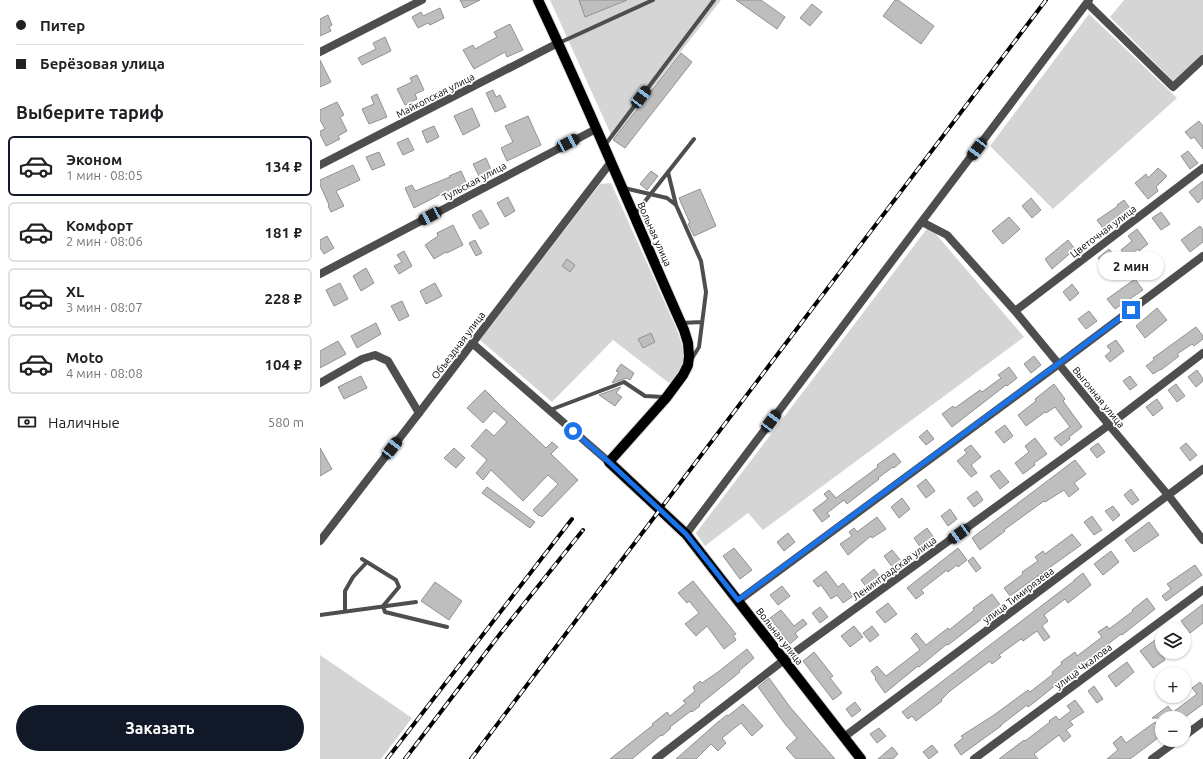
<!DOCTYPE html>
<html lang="ru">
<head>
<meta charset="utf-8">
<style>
	:root { --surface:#fff; --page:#f6f6f6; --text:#202124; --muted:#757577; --line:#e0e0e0; --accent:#111827 }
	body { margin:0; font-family:Ubuntu,sans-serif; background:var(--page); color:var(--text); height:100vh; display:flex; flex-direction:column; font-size:15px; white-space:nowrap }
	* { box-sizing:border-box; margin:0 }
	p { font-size:13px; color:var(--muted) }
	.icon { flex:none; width:22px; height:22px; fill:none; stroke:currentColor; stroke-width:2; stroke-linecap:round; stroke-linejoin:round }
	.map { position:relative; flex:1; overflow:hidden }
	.drawer { display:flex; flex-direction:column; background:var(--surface); width:320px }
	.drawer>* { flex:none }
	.banner { display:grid; align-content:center; height:88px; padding:0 16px; background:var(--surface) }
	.buttons { position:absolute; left:835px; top:623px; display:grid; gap:8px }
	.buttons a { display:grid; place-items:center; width:36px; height:36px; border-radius:50%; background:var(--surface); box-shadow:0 1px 3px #0004; font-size:20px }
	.end { position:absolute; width:18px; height:18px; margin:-9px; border:5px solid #1a73e8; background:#fff; box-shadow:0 0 0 2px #fff }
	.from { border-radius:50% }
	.bubble { position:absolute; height:28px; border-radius:14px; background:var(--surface); box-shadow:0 1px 3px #0004; font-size:13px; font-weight:700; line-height:28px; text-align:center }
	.car { position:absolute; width:12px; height:24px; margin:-12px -6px; border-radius:5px; box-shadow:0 0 3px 1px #0007; background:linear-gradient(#222 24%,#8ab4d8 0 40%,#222 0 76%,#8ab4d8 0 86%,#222 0) }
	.banner b { display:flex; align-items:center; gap:14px; height:38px; font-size:15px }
	.banner b+b { border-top:1px solid var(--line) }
	.banner i { width:10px; height:10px; background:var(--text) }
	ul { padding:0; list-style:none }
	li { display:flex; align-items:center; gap:12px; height:60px; margin:0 8px 6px; padding:0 8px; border:2px solid var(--line); border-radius:6px }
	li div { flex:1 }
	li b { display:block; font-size:15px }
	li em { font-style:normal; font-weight:700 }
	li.current { border-color:var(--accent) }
	li>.icon { width:36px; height:36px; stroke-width:1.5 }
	h2 { padding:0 16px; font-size:18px; line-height:48px }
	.pay { display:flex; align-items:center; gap:10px; height:44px; padding:0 16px; font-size:15px }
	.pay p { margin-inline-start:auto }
	.cta { display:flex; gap:8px; margin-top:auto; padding:8px 16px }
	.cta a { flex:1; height:46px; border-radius:24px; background:var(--accent); color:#fff; font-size:16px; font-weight:700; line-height:46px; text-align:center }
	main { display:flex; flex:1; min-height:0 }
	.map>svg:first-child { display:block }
	.green { fill:#d5d5d5 }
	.building { fill:#bebebe; stroke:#929292 }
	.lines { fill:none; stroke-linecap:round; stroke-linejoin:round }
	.primary-casing { stroke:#dbdbdb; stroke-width:12 }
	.service { stroke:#4e4e4e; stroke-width:4 }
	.minor { stroke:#4e4e4e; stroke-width:8 }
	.tertiary { stroke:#4e4e4e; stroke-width:8 }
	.primary { stroke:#000; stroke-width:10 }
	.rail-casing { stroke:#000; stroke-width:4 }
	.rail { stroke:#fff; stroke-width:2.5; stroke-dasharray:8; stroke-linecap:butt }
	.route { stroke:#1a73e8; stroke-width:5 }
	.labels { text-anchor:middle; stroke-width:3.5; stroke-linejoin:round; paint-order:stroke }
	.street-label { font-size:10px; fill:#000; stroke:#fff }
</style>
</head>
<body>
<main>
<section class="drawer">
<div class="banner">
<b><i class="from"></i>Питер</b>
<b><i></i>Берёзовая улица</b>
</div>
<h2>Выберите тариф</h2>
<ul>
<li class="current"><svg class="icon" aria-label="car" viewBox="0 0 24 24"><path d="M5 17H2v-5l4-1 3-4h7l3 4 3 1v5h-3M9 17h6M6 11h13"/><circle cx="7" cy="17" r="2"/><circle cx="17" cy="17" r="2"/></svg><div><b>Эконом</b><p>1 мин · 08:05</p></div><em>134 ₽</em></li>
<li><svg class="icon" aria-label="car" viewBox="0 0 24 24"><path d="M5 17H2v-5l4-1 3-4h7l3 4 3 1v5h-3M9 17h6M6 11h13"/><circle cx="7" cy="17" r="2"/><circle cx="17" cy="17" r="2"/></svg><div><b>Комфорт</b><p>2 мин · 08:06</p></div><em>181 ₽</em></li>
<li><svg class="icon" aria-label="car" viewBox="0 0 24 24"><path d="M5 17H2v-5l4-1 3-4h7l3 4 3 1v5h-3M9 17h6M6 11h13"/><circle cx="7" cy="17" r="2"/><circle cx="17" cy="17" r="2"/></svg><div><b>XL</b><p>3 мин · 08:07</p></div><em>228 ₽</em></li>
<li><svg class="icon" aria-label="car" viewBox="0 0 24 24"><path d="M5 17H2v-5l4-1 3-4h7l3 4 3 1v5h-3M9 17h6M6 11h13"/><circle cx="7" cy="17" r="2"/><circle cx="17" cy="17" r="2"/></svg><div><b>Moto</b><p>4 мин · 08:08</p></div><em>104 ₽</em></li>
</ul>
<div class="pay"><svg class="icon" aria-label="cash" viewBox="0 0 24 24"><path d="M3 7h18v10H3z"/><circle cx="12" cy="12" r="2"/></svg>Наличные<p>580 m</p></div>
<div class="cta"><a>Заказать</a></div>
</section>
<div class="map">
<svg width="883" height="759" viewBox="0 0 883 759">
	<rect width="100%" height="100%" fill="#fff"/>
	<path class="green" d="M230 0H401L293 139Z
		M804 0H883V54L853 81 790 17Z
		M769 14 857 98 733 209 670 146Z
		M291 183 357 330 366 356 362 370 349 383 293 340 232 402 160 340 280 184Z
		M609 226 704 337 443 530 428 513 385 546 376 533Z
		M0 655 92 718 61 759H0Z"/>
	<path class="building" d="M140 0H160L144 8Z
		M259 0H307L265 17Z
		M416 0H441L465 17 457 29Z
		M575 0H578L614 26 601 44 563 16Z
		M492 4 502 12 490 26 480 18Z
		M120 8 124 18 110 25 108 23 98 28 92 17 101 12 103 16Z
		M8 15 12 25 9 27 11 31 0 36V19Z
		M190 24 203 50 187 57 185 52 154 69 143 50 153 45 155 49 177 37 174 32Z
		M65 37 71 51 42 65 38 58 56 49 53 43Z
		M361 53 372 62 305 148 293 140Z
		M0 60 11 82 0 87Z
		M97 75 104 90 95 94 97 99 85 105 77 89 92 82 90 78Z
		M173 90 176 97 180 95 186 107 175 112 166 93Z
		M57 94 67 117 49 124 42 109 54 104 51 97Z
		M17 102 24 115 20 117 27 131 18 136 20 139 6 146 0 134V131L5 129 0 120V110Z
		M152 108 160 126 143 135 134 116Z
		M208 116 221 145 187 161 181 148 193 142 185 126Z
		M879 121 883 126V149L874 137 871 139 865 132Z
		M114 126 119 137 107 143 102 131Z
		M88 138 94 150 83 155 77 143Z
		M868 151 878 163 870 169 861 156Z
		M59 152 65 165 52 170 46 157Z
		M166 158 172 172 160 178 153 164Z
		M33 165 40 180 16 191 24 206 11 212 8 206 9 205 0 185V180Z
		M838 168 847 176 836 187 838 191 828 199 815 183 826 174 828 178Z
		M141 171 147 184 123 195V193L94 208 85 188 92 185 95 191 130 177 129 176Z
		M331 171 338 176 327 190 320 184Z
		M883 181V198L878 203 869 192Z
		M380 189 396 226 374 236 368 224 370 223 359 198Z
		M188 197 195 211 185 217 177 203Z
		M711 198 721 210 712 218 702 206Z
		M804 200 812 211 785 231 777 220 798 206 797 205Z
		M161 210 169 224 160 229 152 215Z
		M841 212 850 224 841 230 832 218Z
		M689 217 700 229 683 244 672 231Z
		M133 225 143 245 127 253 126 252 114 259 105 245 118 236 117 233Z
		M880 226 883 230V242L870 252 861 240Z
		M817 229 828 244 819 251 818 249 807 258 801 250 812 241 808 236Z
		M7 236 14 248 4 254 0 248V240Z
		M155 240 162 253 156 256 149 243Z
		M748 240 755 249 732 269 725 259Z
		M789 249 798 260 787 269 778 258Z
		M84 251 92 266 79 274 74 266 82 262 77 255Z
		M247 259 255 265 250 272 242 266Z
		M46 268 54 283 41 291 33 276Z
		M815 279 823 290 795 309 787 299Z
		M20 283 28 299 14 306 6 290Z
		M115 283 122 296 106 304 100 291Z
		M752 284 759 293 750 301 743 292Z
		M82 301 89 316 79 321 71 306Z
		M837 308 847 320 825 338 816 326Z
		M769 311 777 321 766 329 758 319Z
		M56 323 61 334 37 348 31 336Z
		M876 327 883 336V339L874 346 872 344 857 354 859 356 841 370V369L833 374 826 366 834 360 833 358Z
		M331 333 335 342 323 348 318 339Z
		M796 340 804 351 790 362 785 356 791 351 787 346Z
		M18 341 26 354 0 368V351Z
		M714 356 721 365 711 373 704 364Z
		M301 364 314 373 310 380 307 378 292 383 299 372 296 371Z
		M689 367 697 378 687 386 686 385 632 427 622 414 633 406 635 408 660 390 662 392 681 378 678 375Z
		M877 370 883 379V381L876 387 868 377Z
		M41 376 47 388 24 399 18 387Z
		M810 376 817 385 810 390 803 381Z
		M734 384 745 399 743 401 762 427 749 437 750 439 741 446 734 438 750 427 735 407 726 413 725 412 706 426 698 415 716 401 715 399Z
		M856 384 865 396 857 402 848 390Z
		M301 387 296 393 302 397 295 406 279 395Z
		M165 390 180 405 226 448 232 442 238 447 231 454 258 480 222 517 220 515 219 516 213 510 238 484 228 475 203 501 171 470 163 480 156 473 167 460 151 446 166 429 174 436 187 422 174 411 163 423 147 408Z
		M837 399 843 408 833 416 826 407Z
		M685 425 693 436 684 443 675 432Z
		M607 430 614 439 606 445 599 437Z
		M715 438 727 454 714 463 715 465 703 474 695 463 709 452 705 446Z
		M778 443 785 452 777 458 770 449Z
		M866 443 877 455 870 461 860 448Z
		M651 445 661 457 651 465 657 473 651 477 637 461 647 453 644 450Z
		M0 448 12 469 0 476Z
		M134 448 145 458 136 468 124 458Z
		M574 453 581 462 574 468 573 467 558 478 559 479 527 504 524 500 507 513 510 516 502 522 493 510 508 499 504 494 509 490 516 498 558 467 557 465Z
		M755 460 766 474 754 483 759 489 749 497 744 490 725 502 724 501 684 530 685 531 660 550 652 538Z
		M679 470 689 482 680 489 670 476Z
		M606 479 615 491 606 498 597 486Z
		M167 487 215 522 210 528 162 493Z
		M811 489 819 500 812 505 804 495Z
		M657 491 663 500 654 507 647 498Z
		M582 498 590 509 579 518 571 507Z
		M793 506 800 515 793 521 785 511Z
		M630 509 637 519 628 526 621 516Z
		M772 516 782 530 774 535 764 522Z
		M557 517 566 529 552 538 551 536 528 555 520 544 532 536 529 532 534 528 537 532Z
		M829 522 839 535 814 552 805 540Z
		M607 528 614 538 601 548 594 538Z
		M468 533 475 542 464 551 457 542Z
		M752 534 761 545 690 596 684 588 703 574 702 572 718 561 715 557 723 551 725 554Z
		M414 548 432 570 420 579 403 556Z
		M638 548 647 560 638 567 637 565 628 572 627 570 601 590 604 593 596 599 587 588Z
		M572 550 582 562 573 568 564 556Z
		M791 551 799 562 783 575 774 564Z
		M653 557 661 568 656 572 648 561Z
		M875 565 882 575 846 601 842 596 851 589 847 584Z
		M554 569 561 578 547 588 541 580Z
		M506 571 518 587 523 583 533 596 523 603 517 595 511 599 501 585 498 587 493 581Z
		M763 573 771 585 748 603 745 599 724 615 728 621 722 626 730 637 724 641 717 631 703 641 701 639 679 655 681 657 672 664 670 661 630 691 621 700 622 701 596 721 592 716 588 719 582 712 754 581V580Z
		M373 581 416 634 413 635 416 640 404 649 387 626 376 636 365 624 379 613 369 601 367 603 358 593Z
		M115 582 142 601 129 620 101 601Z
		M462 586 470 596 458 605 450 595Z
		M672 594 681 606 672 612V611L628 645 627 644 599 667 598 666 565 693 555 679 556 678 551 671 557 666 566 676 600 650 591 638 596 633 606 645 628 628 629 630 654 610 653 608Z
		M827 598 835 609 802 635 801 634 779 651 780 652 748 675 716 701 708 707 707 705 681 725V726L641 755 634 745 643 738 641 736 674 715 708 690 710 692 733 674 732 672 742 664 741 662 755 652 757 656 782 637 778 632 787 626 789 629 813 611 812 610Z
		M568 603 577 614 565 623 556 612Z
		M883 604V623L870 633 861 621Z
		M500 607 508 617 500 623 492 613Z
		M461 610 474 626 483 619 487 624 475 633 478 637 470 644 450 618Z
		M534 626 543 637 530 647 521 636Z
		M552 626 559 635 550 642 543 633Z
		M842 635V655L845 660 833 668 820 651Z
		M427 649 434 658 419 671 420 672 379 705 380 706 372 712 371 711 350 727 351 728 342 736 341 735 312 759H290L333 725 332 724 347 712 350 716 366 703 363 701 375 691 373 687 380 681 382 683 398 672Z
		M494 652 513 676 510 678 522 693 513 700 483 661Z
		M807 662 814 672 796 687 788 676Z
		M449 678 470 707 515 759H476L466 748 477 738 465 724 438 687Z
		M880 682 883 686V704L864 718H832L848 706 853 712 877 694 872 688Z
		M774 686 783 699 777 703 768 691Z
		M755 700 764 712 750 721 753 725 746 730 751 736 744 742 739 735 714 754 718 759H679L704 740 705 741 730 722 729 721 736 716 739 720 751 711 747 706Z
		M535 702 541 710 532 717 526 709Z
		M423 704 443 726 432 736 421 723 402 738 406 743 398 751 391 744 376 759H356L398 722 407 715 408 716Z
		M835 722 842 732V735L810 759H787L798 750 793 743 801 736 806 743Z
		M559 728 566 736 557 743 550 734Z
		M612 745 618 752 609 759 603 752Z
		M572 747 578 754 573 759H558Z"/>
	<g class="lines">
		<g class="primary-casing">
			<path id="primary" d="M218 0C270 109 315 220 364 330L368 343 369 356 368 365 363 375 346 398 289 462 366 534 541 759"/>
		</g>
		<path class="service" d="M239 43 333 0
			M285 145 394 0
			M348 172 356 205
			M304 188 347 198 356 205 381 261 386 292 379 347 371 360
			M315 214 374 139
			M361 323 382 322
			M230 410 304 382 325 396 344 397
			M42 559 76 580 79 587 63 606 65 612 127 627
			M25 611V591L33 577 47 562
			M0 615 96 602"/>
		<path class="minor" d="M767 3 853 87 883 59
			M0 52 102 0
			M0 165 238 43
			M602 222 627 235 695 311 789 425 848 495 883 540
			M0 274 276 129
			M695 311 883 168
			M0 383 42 359 55 355 68 361 99 413
			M366 534 769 0
			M418 601 739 364 883 256
			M864 736 883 722
			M524 737 883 469
			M336 759 464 660 789 425 883 353
			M654 759 883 590
			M832 759 858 740"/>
		<path class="tertiary" d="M152 343 289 462
			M0 541 99 413 291 162"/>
		<use href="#primary" class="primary"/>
		<g class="rail-casing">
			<path id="rail" d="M67 759 252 519
				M85 759 180 634 263 530
				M151 759 726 0"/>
		</g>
		<use href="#rail" class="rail"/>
	</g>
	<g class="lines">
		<path class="route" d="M253 431 289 462 366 534 418 600 811 310"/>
	</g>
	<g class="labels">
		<g class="street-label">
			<text transform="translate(115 95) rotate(-27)" y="4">Майкопская улица</text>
			<text transform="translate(154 181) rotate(-28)" y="4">Тульская улица</text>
			<text transform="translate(783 231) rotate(-37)" y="4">Цветочная улица</text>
			<text transform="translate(335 234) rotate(66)" y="4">Вольная улица</text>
			<text transform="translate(138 345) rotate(-53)" y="4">Объездная улица</text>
			<text transform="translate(779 397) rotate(51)" y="4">Выгонная улица</text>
			<text transform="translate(574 568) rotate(-36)" y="4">Ленинградская улица</text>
			<text transform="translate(698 595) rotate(-37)" y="4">улица Тимирязева</text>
			<text transform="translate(460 636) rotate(52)" y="4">Вольная улица</text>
			<text transform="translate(763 666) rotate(-37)" y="4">улица Чкалова</text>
		</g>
	</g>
</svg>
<div class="buttons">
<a><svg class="icon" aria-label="layers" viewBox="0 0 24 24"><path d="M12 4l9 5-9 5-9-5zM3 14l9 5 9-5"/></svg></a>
<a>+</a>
<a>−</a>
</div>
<i class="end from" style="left:253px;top:431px"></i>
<i class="end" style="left:811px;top:310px"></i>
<div class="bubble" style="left:778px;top:252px;width:66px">2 мин</div>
<i class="car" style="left:321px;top:97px;rotate:37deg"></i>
<i class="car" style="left:248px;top:143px;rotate:62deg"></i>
<i class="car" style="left:657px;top:149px;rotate:217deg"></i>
<i class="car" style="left:110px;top:216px;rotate:242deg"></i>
<i class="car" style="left:451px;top:421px;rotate:37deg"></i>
<i class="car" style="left:72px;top:448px;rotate:38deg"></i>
<i class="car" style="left:639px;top:534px;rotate:234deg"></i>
</div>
</main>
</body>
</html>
